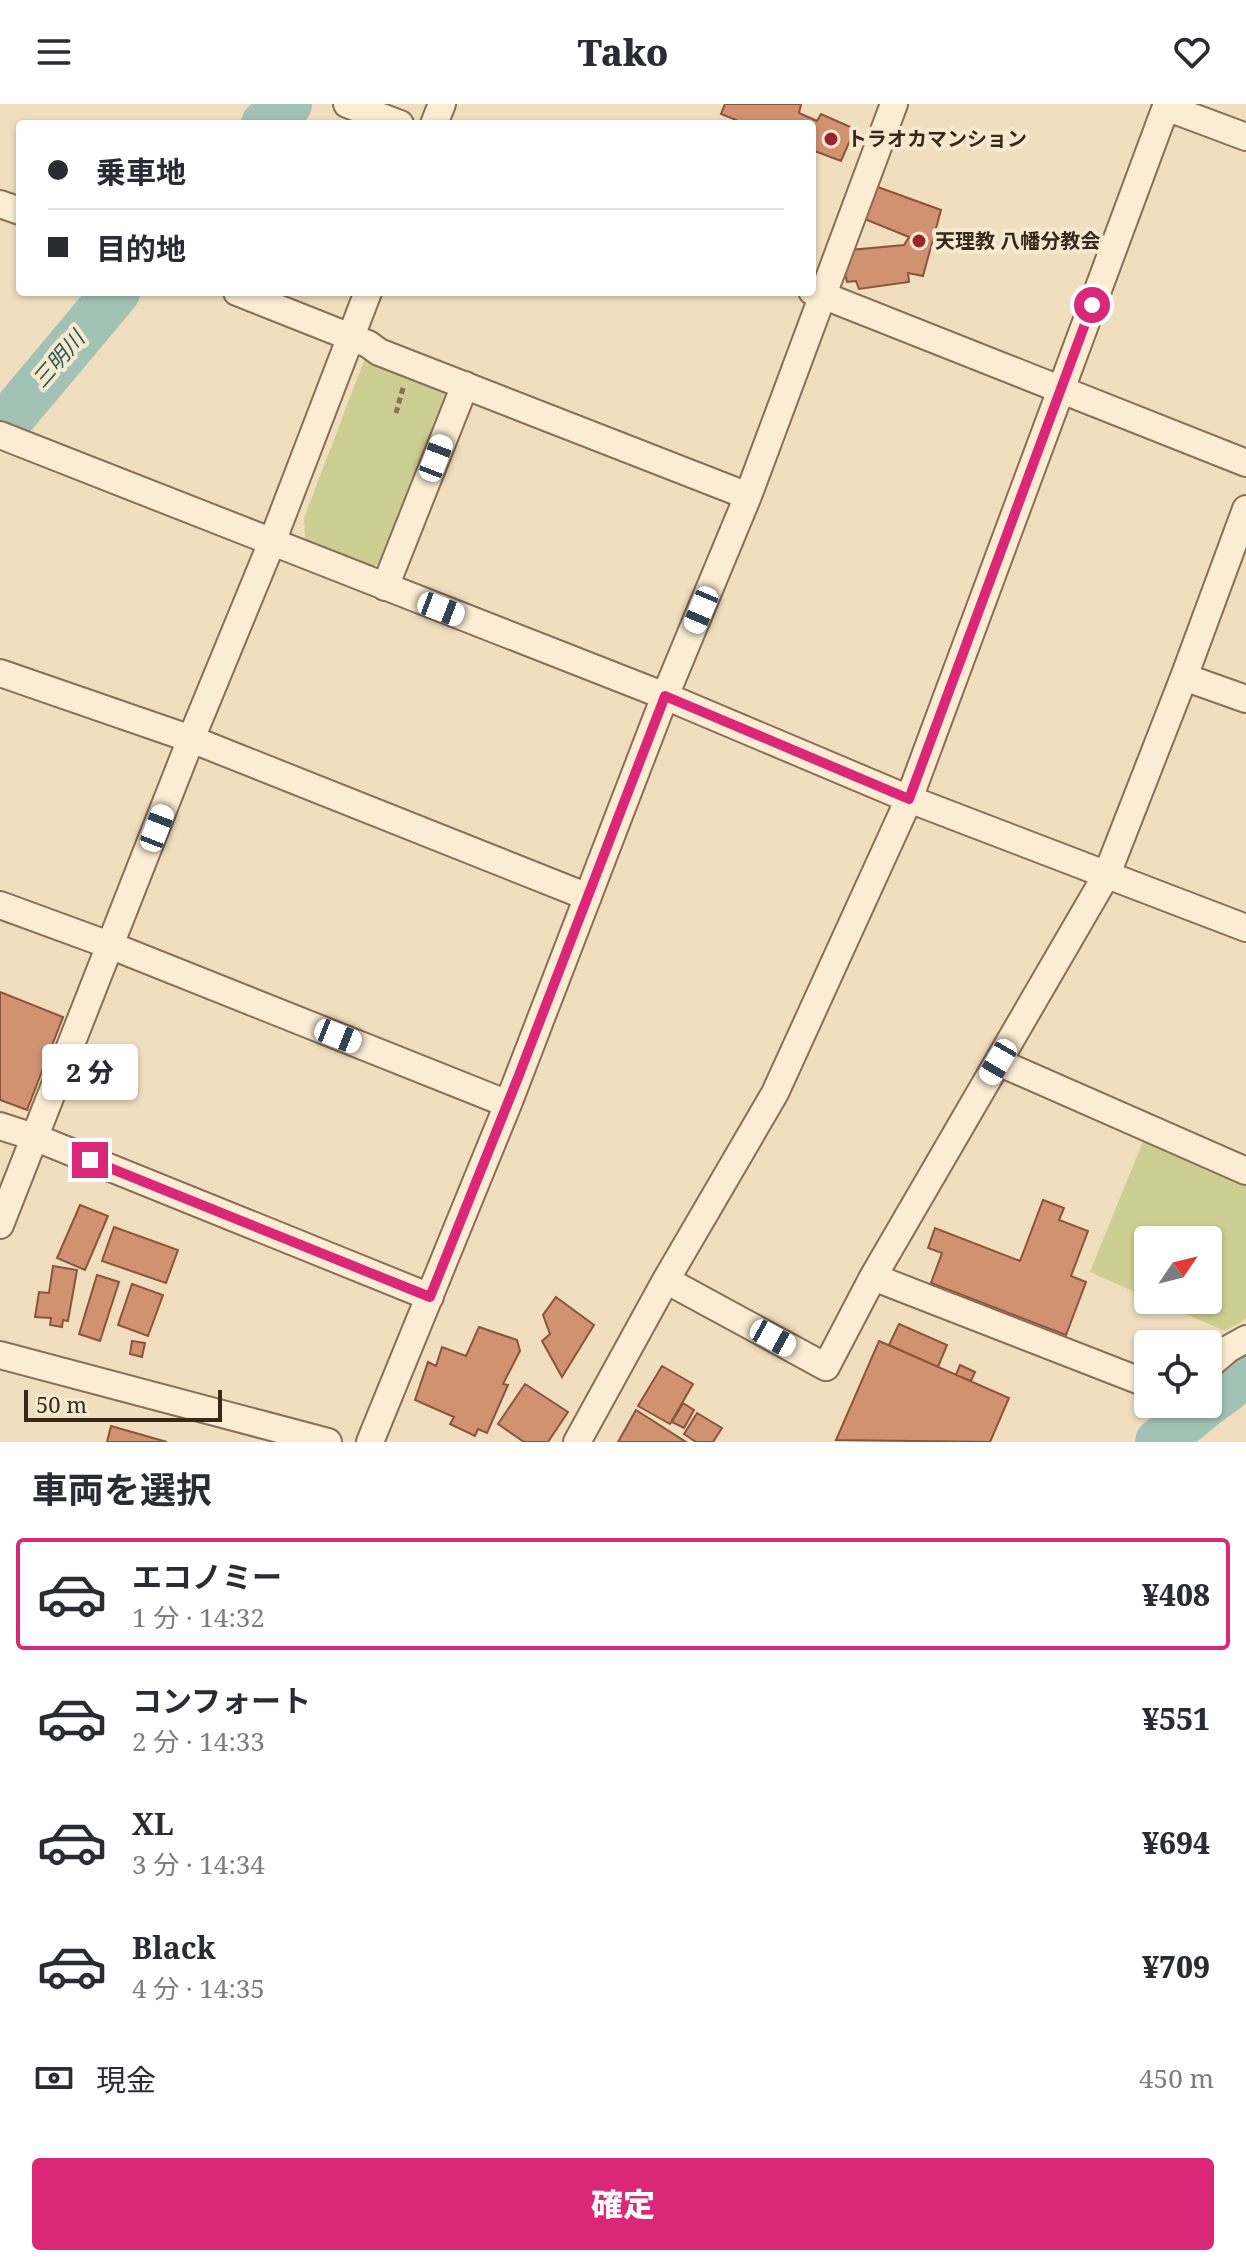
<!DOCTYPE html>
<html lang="ja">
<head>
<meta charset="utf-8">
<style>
	:root { --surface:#fff; --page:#f7f7f7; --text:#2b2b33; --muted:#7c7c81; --line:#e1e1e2; --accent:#db2777 }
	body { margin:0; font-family:"Noto Serif","Noto Sans JP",serif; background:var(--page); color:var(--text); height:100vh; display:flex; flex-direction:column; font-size:30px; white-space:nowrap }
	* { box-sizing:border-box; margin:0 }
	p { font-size:26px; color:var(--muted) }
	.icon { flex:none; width:44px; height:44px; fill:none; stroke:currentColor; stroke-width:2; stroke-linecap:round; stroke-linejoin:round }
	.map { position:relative; height:1338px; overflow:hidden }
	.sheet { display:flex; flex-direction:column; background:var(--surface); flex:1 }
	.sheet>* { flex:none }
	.hud { position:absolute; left:16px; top:16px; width:800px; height:176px; border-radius:8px; box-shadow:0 2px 6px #0004; display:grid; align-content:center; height:176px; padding:0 32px; background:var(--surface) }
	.needle { width:52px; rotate:55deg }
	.controls { position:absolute; left:1134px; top:1122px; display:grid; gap:16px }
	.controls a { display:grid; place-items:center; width:88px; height:88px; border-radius:8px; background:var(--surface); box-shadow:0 2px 6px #0004; font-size:40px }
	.scale { position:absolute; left:24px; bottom:20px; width:198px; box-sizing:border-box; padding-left:8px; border:4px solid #39271c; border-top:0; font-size:22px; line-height:28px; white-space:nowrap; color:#39271c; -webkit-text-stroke:6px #f7e9cf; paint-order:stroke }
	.end { position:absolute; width:36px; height:36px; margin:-18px; border:10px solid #db2777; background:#fff; box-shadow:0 0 0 4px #fff }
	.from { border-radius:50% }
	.bubble { position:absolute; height:56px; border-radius:8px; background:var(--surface); box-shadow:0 2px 6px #0004; font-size:26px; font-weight:800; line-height:56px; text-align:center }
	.car { position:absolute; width:24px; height:48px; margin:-24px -12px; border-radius:10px; box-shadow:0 0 6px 2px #0007; background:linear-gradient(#fff 24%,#345 0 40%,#fff 0 76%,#345 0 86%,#fff 0) }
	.hud b { display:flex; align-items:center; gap:28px; height:76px; font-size:30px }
	.hud b+b { border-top:2px solid var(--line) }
	.hud i { width:20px; height:20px; background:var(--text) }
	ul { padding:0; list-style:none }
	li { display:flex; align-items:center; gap:24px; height:112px; margin:0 16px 12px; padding:0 16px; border:4px solid transparent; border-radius:8px }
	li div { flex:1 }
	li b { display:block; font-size:30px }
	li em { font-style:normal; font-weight:800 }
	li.on { border-color:var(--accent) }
	li>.icon { width:72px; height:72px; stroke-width:1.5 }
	h2 { padding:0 32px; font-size:36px; line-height:96px }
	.pay { display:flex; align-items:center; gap:20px; height:88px; padding:0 32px; font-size:30px }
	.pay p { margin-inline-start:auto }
	.button { display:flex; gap:16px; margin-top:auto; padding:16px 32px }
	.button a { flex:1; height:92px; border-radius:8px; background:var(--accent); color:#fff; font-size:32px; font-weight:800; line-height:92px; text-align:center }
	header { display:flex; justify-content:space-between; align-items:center; height:104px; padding:0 32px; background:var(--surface); font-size:36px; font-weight:800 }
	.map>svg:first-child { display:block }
	.green { fill:#cdcf92 }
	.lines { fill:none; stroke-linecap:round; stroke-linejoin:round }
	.river { stroke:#a3c2b6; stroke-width:48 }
	.building { fill:#d19272; stroke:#8b543b; stroke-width:2 }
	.minor-casing { stroke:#8a6e56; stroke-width:30 }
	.path { stroke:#8a6e56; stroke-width:5; stroke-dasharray:6 4; stroke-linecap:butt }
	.minor { stroke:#fbecd3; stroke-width:26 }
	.route { stroke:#db2777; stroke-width:10 }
	.poi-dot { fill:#9d232d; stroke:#f7e9cf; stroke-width:3 }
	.labels { text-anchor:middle; stroke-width:8; stroke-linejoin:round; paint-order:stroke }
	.poi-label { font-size:20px; font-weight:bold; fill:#39271c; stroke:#f7e9cf; text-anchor:start }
	.water-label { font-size:22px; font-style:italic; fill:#2a5a53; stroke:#f7e9cf }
</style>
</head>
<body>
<header><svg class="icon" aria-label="menu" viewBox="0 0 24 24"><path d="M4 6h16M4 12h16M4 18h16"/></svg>Tako<svg class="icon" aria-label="heart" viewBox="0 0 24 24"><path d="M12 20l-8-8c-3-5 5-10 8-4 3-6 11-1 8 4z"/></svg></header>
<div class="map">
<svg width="1246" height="1338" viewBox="0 0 1246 1338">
	<rect width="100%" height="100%" fill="#f0debf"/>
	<path class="green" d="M365 254 443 281 453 295 389 456 373 462 305 435 304 414Z
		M1143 1037 1246 1082V1215L1225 1227 1153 1196H1208V1136H1148V1194L1090 1168Z"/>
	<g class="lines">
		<path class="river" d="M265 20 288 0
			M0 321 7 318 116 188
			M1208 1298 1246 1270
			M1159 1338 1205 1300"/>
	</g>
	<path class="building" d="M725 0H799L801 1 799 9 817 17 821 10 855 25 841 57 812 46V20H746L721 10Z
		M875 82 941 106 923 172 908 169 909 178 859 185 856 177 847 178 843 161 850 146 904 141 909 133 862 114Z
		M0 888 63 913 27 1006 0 996Z
		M1043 1096 1064 1104 1059 1116 1088 1127 1071 1172 1086 1178 1066 1231 931 1179 942 1149 928 1144 935 1124 1020 1157Z
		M80 1101 108 1112 85 1166 57 1154Z
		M114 1123 178 1146 166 1179 102 1157Z
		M53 1162 77 1166 68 1217 63 1216 62 1223 50 1221 51 1214 35 1213 39 1188 49 1189Z
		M97 1171 119 1178 100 1237 79 1230Z
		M132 1180 163 1191 148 1232 118 1221Z
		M556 1193 594 1221 562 1273 542 1237 550 1230 543 1211Z
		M899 1220 947 1241 938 1263 889 1241Z
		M479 1223 517 1236 520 1247 503 1280 508 1281 487 1329 478 1325 475 1332 450 1320 454 1313 415 1296 428 1258 436 1262 442 1243 466 1252Z
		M132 1237 145 1239 142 1253 130 1250Z
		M879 1237 1009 1294 990 1338 836 1336Z
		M960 1261 975 1268 971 1277 956 1271Z
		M662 1262 693 1280 670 1320 638 1302Z
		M525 1280 568 1308 548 1338H524L498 1320Z
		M683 1299 694 1306 684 1324 672 1318Z
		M636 1306 686 1338H618Z
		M697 1309 722 1324 713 1338H696L684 1330Z
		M111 1322 167 1338H107Z"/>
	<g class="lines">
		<g class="minor-casing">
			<path id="minor" d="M347 0 400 20
				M1166 3 1246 33
				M434 20 442 0
				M0 100 20 107
				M812 187 1246 359
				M237 188 368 240 379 248 748 392
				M0 331 665 592 909 695 1246 824
				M385 483 465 281
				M0 569 191 635 588 793
				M1184 573 1246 595
				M0 801 112 842 508 1000
				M998 958 1246 1067
				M0 1022 34 1033 430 1193
				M0 1121 191 635 272 438 368 188
				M873 1173 1148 1280
				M666 1176 826 1263 873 1173 1107 770 1184 573 1246 405
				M0 1251 328 1338
				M1208 1262 1228 1245 1246 1235
				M370 1338 508 1000 665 592 748 392 894 0
				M577 1338 666 1176 775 989 909 695 1167 0"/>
		</g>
		<path class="path" d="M396 309 403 284"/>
		<use href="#minor" class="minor"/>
	</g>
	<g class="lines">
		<path class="route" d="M90 1056 430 1193 519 971 665 592 909 695 1092 201"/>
	</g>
	<g class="poi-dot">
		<circle cx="831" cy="35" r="8"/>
		<circle cx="919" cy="137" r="8"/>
	</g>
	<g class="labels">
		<g class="poi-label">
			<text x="847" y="42">トラオカマンション</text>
			<text x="935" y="144">天理教 八幡分教会</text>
		</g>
		<g class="water-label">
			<text transform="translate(58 255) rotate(-49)" y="8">三明川</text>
		</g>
	</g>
</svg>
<div class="controls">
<a><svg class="needle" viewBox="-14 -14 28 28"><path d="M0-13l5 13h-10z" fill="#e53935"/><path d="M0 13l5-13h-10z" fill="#7c7c81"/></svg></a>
<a><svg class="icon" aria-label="locate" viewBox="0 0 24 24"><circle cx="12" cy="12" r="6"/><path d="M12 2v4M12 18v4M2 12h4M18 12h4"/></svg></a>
</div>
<div class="scale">50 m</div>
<i class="end from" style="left:1092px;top:201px"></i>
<i class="end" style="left:90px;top:1056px"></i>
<div class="bubble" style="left:42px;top:940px;width:96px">2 分</div>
<i class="car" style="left:436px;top:354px;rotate:21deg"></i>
<i class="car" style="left:441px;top:505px;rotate:111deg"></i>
<i class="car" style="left:701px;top:506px;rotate:203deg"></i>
<i class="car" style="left:157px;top:724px;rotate:21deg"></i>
<i class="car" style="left:338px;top:932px;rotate:112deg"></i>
<i class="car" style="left:998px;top:958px;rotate:210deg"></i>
<i class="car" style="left:773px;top:1234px;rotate:119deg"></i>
<div class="hud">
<b><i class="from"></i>乗車地</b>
<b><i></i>目的地</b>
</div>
</div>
<section class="sheet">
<h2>車両を選択</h2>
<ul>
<li class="on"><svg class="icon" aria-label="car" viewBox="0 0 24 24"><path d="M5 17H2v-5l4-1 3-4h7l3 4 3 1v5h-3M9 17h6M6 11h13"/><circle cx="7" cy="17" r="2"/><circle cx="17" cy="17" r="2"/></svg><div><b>エコノミー</b><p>1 分 · 14:32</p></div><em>¥408</em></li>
<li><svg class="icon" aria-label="car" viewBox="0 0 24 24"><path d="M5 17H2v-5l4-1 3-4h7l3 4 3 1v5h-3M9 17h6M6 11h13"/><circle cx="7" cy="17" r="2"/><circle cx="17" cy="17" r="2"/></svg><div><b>コンフォート</b><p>2 分 · 14:33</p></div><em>¥551</em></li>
<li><svg class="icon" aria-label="car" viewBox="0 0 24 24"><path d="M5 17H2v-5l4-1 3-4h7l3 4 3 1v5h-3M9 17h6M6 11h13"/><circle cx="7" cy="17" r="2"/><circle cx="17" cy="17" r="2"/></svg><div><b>XL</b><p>3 分 · 14:34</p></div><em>¥694</em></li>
<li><svg class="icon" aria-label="car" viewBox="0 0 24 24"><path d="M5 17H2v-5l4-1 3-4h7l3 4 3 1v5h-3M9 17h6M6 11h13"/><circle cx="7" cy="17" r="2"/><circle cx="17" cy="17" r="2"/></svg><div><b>Black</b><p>4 分 · 14:35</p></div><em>¥709</em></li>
</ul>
<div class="pay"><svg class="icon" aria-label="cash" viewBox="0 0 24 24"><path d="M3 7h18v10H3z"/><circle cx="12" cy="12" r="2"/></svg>現金<p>450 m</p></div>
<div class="button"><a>確定</a></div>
</section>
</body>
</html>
